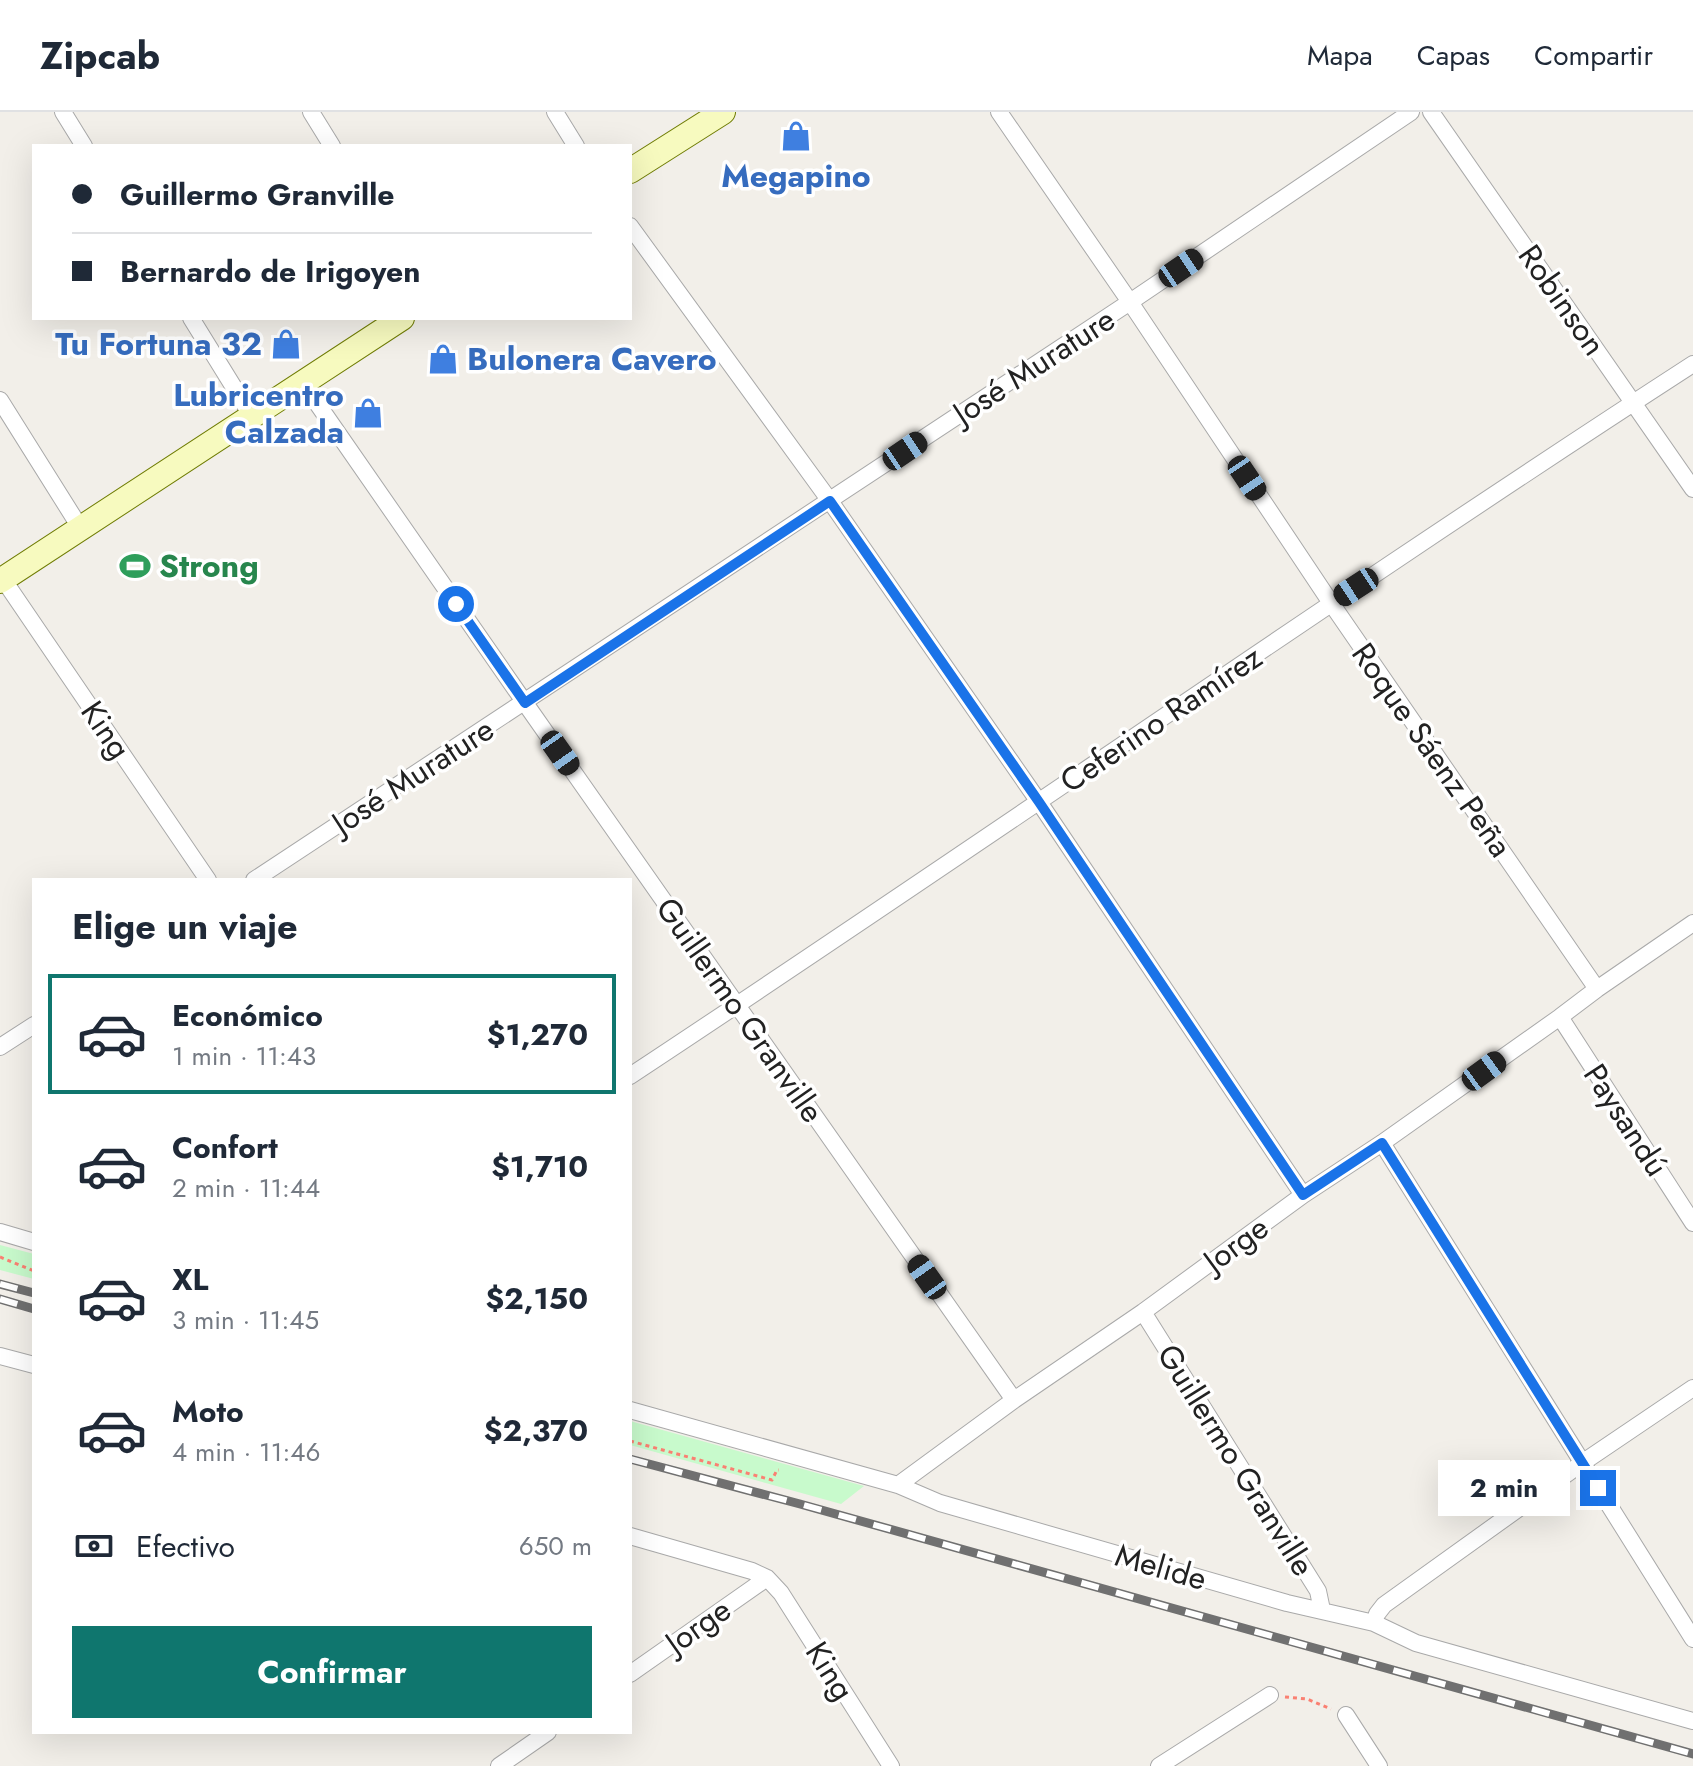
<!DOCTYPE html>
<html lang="es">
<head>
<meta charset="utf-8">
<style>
	:root { --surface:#fff; --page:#f6f6f7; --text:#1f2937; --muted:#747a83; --line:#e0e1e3; --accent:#0f766e }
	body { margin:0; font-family:Jost,sans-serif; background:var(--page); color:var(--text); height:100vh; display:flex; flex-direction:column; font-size:30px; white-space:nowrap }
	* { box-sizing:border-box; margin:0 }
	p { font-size:26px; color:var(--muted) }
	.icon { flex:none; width:44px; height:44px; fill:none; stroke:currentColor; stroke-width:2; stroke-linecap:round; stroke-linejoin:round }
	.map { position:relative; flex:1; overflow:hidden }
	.drawer { position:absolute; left:32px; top:766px; width:600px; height:856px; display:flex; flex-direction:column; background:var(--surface); border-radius:0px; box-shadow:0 8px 32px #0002 }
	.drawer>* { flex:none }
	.guide { position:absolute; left:32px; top:32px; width:600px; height:176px; border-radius:0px; box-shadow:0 8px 32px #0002; display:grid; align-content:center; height:176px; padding:0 40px; background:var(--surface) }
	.end { position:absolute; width:36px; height:36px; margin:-18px; border:10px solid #1a73e8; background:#fff; box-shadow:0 0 0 4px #fff }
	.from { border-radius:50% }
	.bubble { position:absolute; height:56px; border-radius:0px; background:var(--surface); box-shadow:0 8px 32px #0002; font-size:26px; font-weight:700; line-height:56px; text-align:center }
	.car { position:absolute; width:24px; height:48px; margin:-24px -12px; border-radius:10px; box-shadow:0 0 6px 2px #0007; background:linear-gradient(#222 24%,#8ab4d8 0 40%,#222 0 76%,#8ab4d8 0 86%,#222 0) }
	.guide b { display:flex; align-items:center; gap:28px; height:76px; font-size:30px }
	.guide b+b { border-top:2px solid var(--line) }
	.guide i { width:20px; height:20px; background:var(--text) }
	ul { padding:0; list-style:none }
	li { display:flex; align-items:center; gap:24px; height:120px; margin:0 16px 12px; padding:0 24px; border:4px solid transparent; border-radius:0px }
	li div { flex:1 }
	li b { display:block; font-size:30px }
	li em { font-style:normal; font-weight:700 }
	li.on { border-color:var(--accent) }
	li>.icon { width:72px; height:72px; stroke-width:1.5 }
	h2 { padding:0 40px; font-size:36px; line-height:96px }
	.pay { display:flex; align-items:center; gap:20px; height:88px; padding:0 40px; font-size:30px }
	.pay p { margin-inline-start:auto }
	.button { display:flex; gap:16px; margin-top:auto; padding:16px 40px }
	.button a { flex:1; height:92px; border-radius:0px; background:var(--accent); color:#fff; font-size:32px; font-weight:700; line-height:92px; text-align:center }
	header { display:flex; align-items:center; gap:48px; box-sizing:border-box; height:112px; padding:0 40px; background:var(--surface); border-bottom:2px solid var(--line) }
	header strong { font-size:38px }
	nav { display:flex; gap:44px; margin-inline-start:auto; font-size:28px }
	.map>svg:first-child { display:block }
	.park { fill:#c8facc }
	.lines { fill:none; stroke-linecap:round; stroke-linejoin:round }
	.minor-casing { stroke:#a9a9a9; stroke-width:18 }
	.secondary-casing { stroke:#707d05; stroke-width:26 }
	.path { stroke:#fa8072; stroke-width:3; stroke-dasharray:4 4; stroke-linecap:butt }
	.minor { stroke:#fff; stroke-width:16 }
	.secondary { stroke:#f7fabf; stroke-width:24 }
	.rail-casing { stroke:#707070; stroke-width:9 }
	.rail { stroke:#fff; stroke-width:6; stroke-dasharray:18; stroke-linecap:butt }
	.route { stroke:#1a73e8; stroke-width:10 }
	.labels { text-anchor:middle; stroke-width:7; stroke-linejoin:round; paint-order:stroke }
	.shop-label { font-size:32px; font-weight:bold; fill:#366cbe; stroke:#fff; text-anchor:end }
	.street-label { font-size:32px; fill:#222; stroke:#fff }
	.leisure-label { font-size:32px; font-weight:bold; fill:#27864d; stroke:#fff; text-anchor:start }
</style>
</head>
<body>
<header>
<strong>Zipcab</strong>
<nav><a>Mapa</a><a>Capas</a><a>Compartir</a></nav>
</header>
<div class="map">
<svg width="1693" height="1654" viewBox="0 0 1693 1654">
	<rect width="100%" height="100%" fill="#f2efe9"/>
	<path class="park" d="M0 1133 34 1142V1167L0 1158Z
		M630 1309 864 1374 841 1392 630 1333Z"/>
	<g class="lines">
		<g class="minor-casing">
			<path id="minor" d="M63 0 84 34
				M311 0 332 34
				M555 0 576 34
				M999 0 1130 190 1331 491 1597 877
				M1431 0 1693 377
				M630 114 830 389 1039 690 1303 1083
				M191 206 251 303
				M303 271 525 591 1014 1288
				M0 288 81 417
				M3 467 208 768
				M254 768 1130 190 1411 0
				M1560 905 1693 1111
				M0 935 34 913
				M630 964C986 729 1335 484 1693 252
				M1382 1031 1693 1527
				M0 1120 34 1130
				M1143 1200 1318 1479 1322 1498
				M0 1244 34 1253
				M630 1298 898 1373 940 1391 1287 1491 1374 1511 1416 1531 1693 1609
				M898 1373 1014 1288 1143 1200 1303 1083 1382 1031 1560 905 1597 877 1693 811
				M630 1424 752 1459 767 1466 781 1481 891 1654
				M1374 1511 1377 1502 1384 1493 1582 1351 1693 1276
				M630 1562 767 1466
				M1346 1603 1379 1654
				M499 1654 548 1620
				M1159 1654 1270 1583"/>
		</g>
		<g class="secondary-casing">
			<path id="secondary" d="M630 59 723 0
				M0 469 402 206"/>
		</g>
		<path class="path" d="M0 1145 34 1159
			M630 1329 772 1368 777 1358H779
			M1285 1585 1307 1587 1331 1597"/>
		<use href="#minor" class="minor"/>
		<use href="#secondary" class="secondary"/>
		<g class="rail-casing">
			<path id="rail" d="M0 1172 34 1181
				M0 1187 34 1197
				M630 1347 800 1392 1693 1642"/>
		</g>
		<use href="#rail" class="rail"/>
	</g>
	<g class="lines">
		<path class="route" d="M456 492 525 591 830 389 1039 690 1303 1083 1382 1031 1598 1376"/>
	</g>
	<defs>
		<g id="shop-bare" transform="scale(2.4)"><path d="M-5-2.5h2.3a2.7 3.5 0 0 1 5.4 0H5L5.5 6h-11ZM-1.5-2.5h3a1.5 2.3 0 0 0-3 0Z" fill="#3f7fe0" stroke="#fff" stroke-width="2.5" paint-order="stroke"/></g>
		<g id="stadium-bare" transform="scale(2.4)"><path d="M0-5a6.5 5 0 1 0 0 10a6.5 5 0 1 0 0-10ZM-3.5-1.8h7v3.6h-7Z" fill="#2e9e5b" stroke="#fff" stroke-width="2.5" paint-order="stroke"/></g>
	</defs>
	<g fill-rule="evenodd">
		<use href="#shop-bare" x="796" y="24"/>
		<use href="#shop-bare" x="286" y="232"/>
		<use href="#shop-bare" x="443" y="247"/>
		<use href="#shop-bare" x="368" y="301"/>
		<use href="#stadium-bare" x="135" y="454"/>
	</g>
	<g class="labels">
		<g class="shop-label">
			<text x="796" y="75" text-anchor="middle">Megapino</text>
			<text x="262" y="243">Tu Fortuna 32</text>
			<text x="467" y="258" text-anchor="start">Bulonera Cavero</text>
			<text x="344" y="294">Lubricentro<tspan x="344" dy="37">Calzada</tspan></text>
		</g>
		<g class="street-label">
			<text transform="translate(1562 188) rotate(55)" y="11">Robinson</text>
			<text transform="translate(1034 254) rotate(-33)" y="11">José Murature</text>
			<text transform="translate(1161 607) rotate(-34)" y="11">Ceferino Ramírez</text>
			<text transform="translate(106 618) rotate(56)" y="11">King</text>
			<text transform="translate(1432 638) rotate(55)" y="11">Roque Sáenz Peña</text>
			<text transform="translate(413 664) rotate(-33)" y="11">José Murature</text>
			<text transform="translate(740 898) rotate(55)" y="11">Guillermo Granville</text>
			<text transform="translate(1626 1008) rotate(57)" y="11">Paysandú</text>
			<text transform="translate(1236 1132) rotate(-36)" y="11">Jorge</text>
			<text transform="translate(1236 1348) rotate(58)" y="11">Guillermo Granville</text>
			<text transform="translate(1161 1455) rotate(16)" y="11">Melide</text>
			<text transform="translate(698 1514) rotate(-35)" y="11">Jorge</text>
			<text transform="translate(830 1559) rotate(58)" y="11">King</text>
		</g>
		<g class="leisure-label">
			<text x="159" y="465">Strong</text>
		</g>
	</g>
</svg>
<i class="end from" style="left:456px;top:492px"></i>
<i class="end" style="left:1598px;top:1376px"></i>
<div class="bubble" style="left:1438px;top:1348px;width:132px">2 min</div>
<i class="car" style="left:1181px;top:156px;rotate:56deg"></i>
<i class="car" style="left:905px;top:339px;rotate:56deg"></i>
<i class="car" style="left:1247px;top:366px;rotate:146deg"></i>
<i class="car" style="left:1356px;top:475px;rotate:237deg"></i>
<i class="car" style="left:560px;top:641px;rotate:145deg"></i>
<i class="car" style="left:1484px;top:959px;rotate:54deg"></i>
<i class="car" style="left:927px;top:1165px;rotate:325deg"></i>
<div class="guide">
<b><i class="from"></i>Guillermo Granville</b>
<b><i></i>Bernardo de Irigoyen</b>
</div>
<section class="drawer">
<h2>Elige un viaje</h2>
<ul>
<li class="on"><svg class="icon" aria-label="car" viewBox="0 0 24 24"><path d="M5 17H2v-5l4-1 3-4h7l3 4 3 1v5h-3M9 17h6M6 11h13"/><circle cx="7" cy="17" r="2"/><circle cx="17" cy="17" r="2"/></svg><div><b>Económico</b><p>1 min · 11:43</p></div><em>$1,270</em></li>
<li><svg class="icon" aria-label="car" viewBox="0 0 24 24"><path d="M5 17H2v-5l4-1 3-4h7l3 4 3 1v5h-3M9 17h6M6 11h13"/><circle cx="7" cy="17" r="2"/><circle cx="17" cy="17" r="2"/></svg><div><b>Confort</b><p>2 min · 11:44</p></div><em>$1,710</em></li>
<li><svg class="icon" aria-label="car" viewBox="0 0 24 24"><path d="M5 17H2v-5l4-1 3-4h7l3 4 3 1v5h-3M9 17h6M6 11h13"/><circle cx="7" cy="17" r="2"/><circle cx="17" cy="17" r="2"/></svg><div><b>XL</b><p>3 min · 11:45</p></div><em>$2,150</em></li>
<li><svg class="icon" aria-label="car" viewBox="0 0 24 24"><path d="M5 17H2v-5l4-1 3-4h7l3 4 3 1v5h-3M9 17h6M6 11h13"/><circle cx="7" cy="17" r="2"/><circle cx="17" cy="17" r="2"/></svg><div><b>Moto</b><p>4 min · 11:46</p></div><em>$2,370</em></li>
</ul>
<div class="pay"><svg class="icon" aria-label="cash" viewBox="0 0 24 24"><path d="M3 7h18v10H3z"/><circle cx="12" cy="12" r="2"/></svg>Efectivo<p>650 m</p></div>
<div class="button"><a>Confirmar</a></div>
</section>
</div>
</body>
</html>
